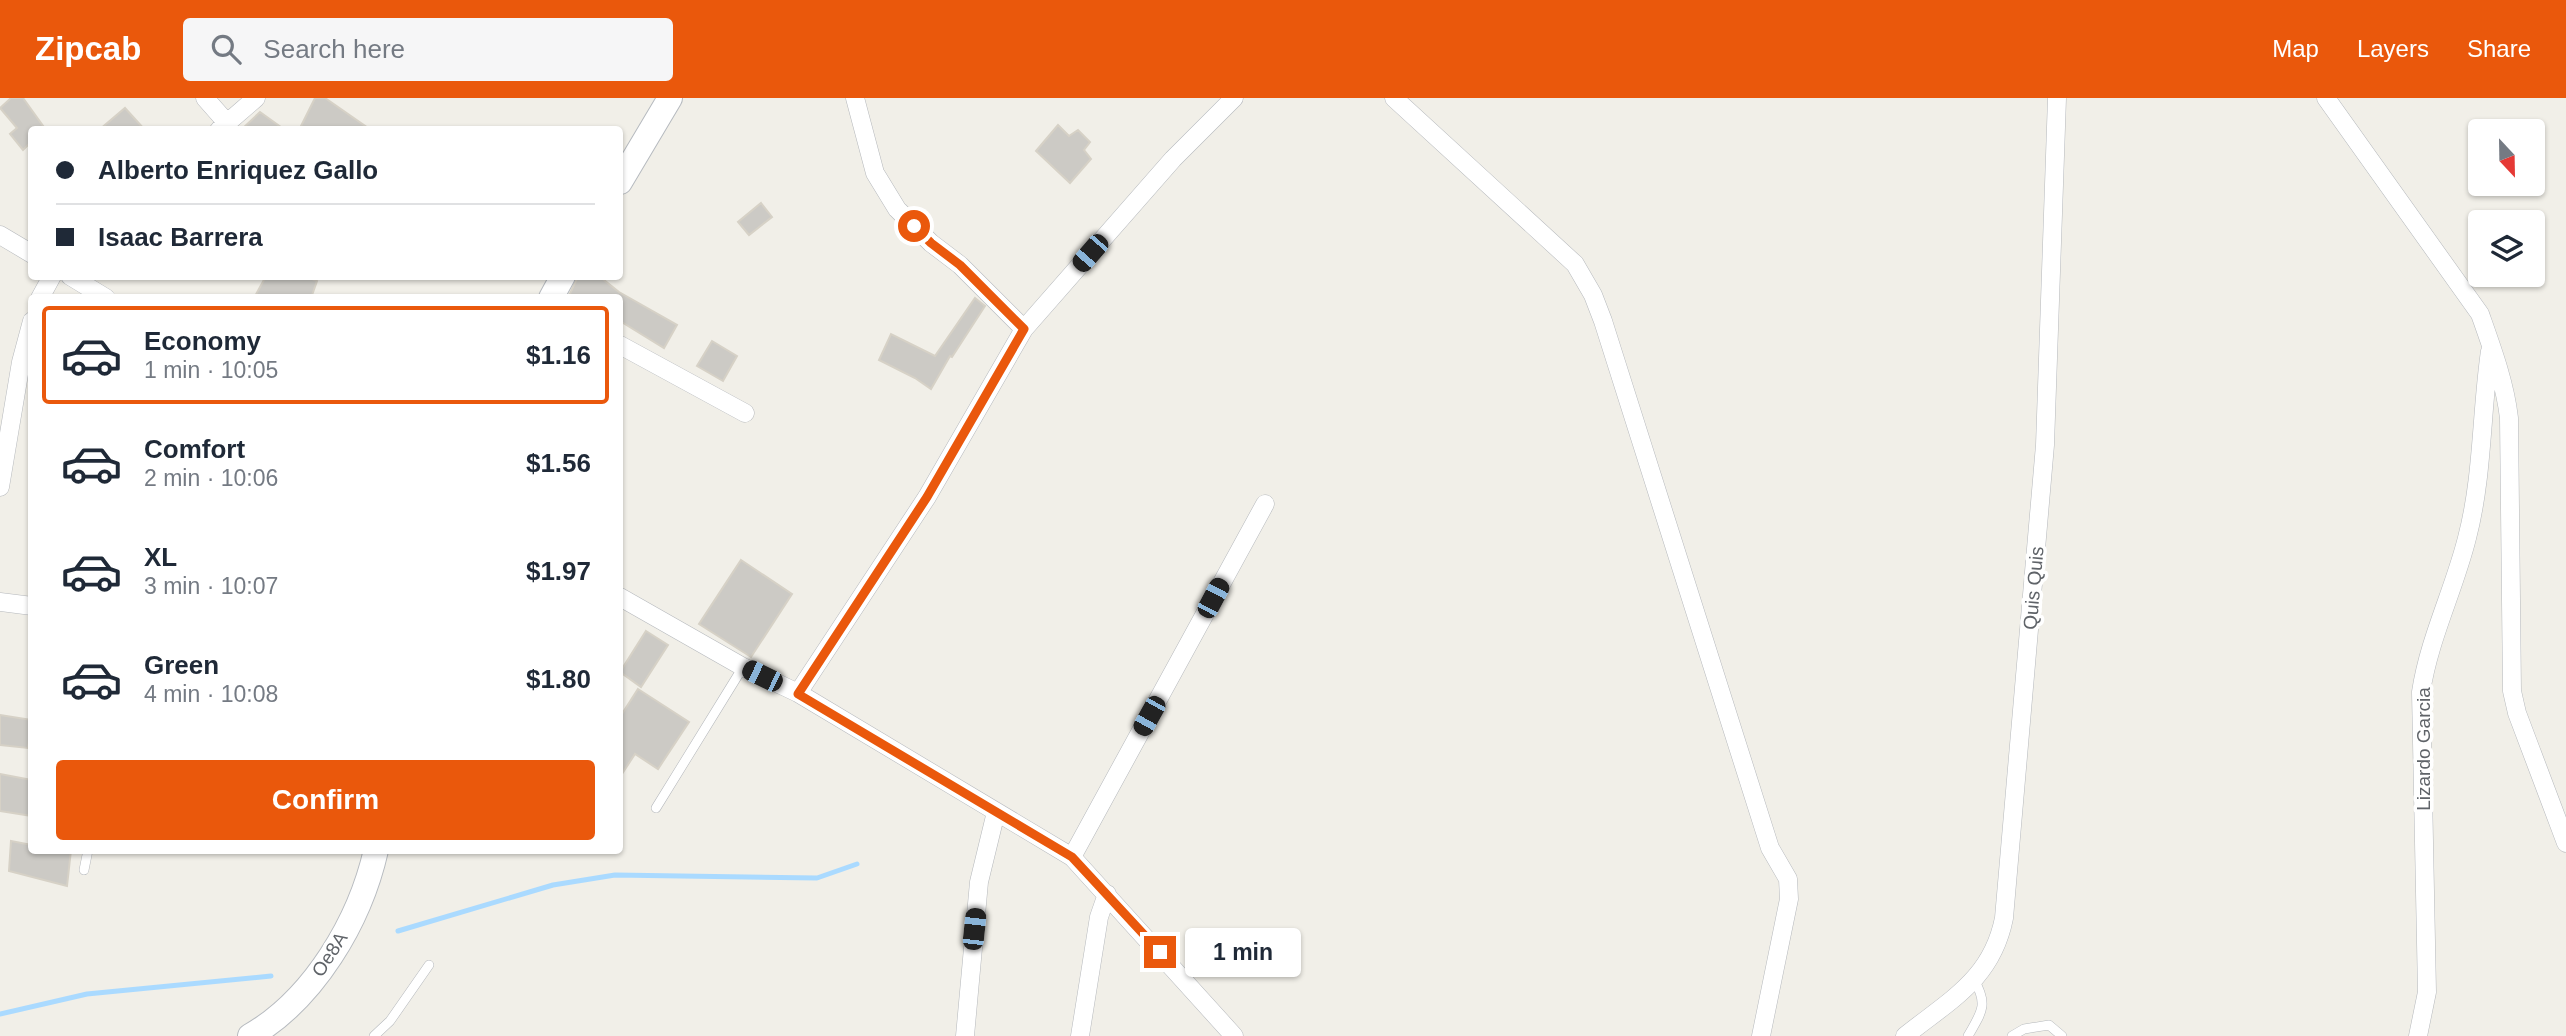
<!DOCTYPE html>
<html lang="en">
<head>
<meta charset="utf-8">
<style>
	:root { --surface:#fff; --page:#f6f6f7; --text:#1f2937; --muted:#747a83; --line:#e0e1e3; --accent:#ea580c }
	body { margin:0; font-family:Arial,sans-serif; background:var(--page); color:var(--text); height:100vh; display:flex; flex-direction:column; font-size:26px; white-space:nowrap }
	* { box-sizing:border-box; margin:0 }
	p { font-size:23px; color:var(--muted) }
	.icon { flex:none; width:38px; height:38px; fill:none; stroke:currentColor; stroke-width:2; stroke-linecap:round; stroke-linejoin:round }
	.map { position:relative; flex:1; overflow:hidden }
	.drawer { position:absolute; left:28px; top:196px; width:595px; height:560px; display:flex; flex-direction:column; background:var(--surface); border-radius:7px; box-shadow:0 2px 5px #0004 }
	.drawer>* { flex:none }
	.hud { position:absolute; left:28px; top:28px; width:595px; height:154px; border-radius:7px; box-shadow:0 2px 5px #0004; display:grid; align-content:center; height:154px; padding:0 28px; background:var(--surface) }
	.needle { width:46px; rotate:158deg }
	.buttons { position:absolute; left:2468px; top:21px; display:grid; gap:14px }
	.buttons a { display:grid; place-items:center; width:77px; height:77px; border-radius:7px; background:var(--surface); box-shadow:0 2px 5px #0004; font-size:35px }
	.end { position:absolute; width:32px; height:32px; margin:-16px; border:9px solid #ea580c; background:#fff; box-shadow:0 0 0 4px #fff }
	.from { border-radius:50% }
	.bubble { position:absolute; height:49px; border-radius:7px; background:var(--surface); box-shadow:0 2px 5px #0004; font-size:23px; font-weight:700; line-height:49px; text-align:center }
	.car { position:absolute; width:21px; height:42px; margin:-21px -10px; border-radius:9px; box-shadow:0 0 5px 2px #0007; background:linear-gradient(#222 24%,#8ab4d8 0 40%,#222 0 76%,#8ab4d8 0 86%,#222 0) }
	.hud b { display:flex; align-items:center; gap:24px; height:66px; font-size:26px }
	.hud b+b { border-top:2px solid var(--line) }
	.hud i { width:18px; height:18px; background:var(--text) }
	ul { padding:12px 0 0; list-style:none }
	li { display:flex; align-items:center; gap:21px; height:98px; margin:0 14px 10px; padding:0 14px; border:4px solid transparent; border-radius:7px }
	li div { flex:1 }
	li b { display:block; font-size:26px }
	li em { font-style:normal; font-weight:700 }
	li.selected { border-color:var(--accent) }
	li>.icon { width:63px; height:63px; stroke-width:1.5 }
	.primary-button { display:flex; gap:14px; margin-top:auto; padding:14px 28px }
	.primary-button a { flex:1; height:80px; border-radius:7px; background:var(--accent); color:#fff; font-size:28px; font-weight:700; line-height:80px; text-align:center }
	header { display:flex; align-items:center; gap:42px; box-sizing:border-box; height:98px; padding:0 35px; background:var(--accent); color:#fff }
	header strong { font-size:33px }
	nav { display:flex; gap:38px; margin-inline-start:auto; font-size:24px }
	.search { width:490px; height:63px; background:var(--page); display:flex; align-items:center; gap:18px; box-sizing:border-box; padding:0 24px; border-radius:7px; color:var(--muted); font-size:26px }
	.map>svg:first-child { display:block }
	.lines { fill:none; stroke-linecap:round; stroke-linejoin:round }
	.stream { stroke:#aadaff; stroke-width:5 }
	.building { fill:#cccac5; stroke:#d6d1c6; stroke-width:2 }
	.lane-casing { stroke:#b5b8bc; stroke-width:10 }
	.street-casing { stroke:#b5b8bc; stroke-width:19 }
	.secondary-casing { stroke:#b6babf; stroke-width:26 }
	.lane { stroke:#fff; stroke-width:9 }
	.street { stroke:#fff; stroke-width:18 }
	.secondary { stroke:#fff; stroke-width:24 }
	.route { stroke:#ea580c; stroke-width:9 }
	.labels { text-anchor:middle; stroke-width:7; stroke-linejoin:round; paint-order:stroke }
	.street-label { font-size:19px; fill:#5f6368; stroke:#fff }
</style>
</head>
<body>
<header>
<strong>Zipcab</strong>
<div class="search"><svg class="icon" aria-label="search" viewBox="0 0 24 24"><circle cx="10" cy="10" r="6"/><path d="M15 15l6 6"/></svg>Search here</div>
<nav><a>Map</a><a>Layers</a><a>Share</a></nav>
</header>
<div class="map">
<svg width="2566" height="938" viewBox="0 0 2566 938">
	<rect width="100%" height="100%" fill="#f1efe8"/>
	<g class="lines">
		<path class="stream" d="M398 833 553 787 615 777 817 780 857 766
			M0 916 87 896 271 878"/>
	</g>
	<path class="building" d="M11 0H23L46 32H32V47L30 45 23 52 10 36 17 30 0 10Z
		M315 0H325L371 32H299Z
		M125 10 145 32H99Z
		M260 14 285 32H241Z
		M1058 27 1069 38 1078 32 1090 44 1084 52 1091 61 1070 85 1036 53Z
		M761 105 772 119 749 137 738 124Z
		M266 178 307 179 317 183 311 200H254Z
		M578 178H599L619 194 677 227 664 250 620 223V200H568Z
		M975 200 985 208 952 259 950 258 931 291 915 280 879 262 891 236 935 258Z
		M712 243 737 258 723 283 697 268Z
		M741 462 792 496 751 559 699 526Z
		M646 533 668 547 641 589 620 574Z
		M638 591 689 624 658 671 635 656 620 679V619Z
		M0 617 32 622 28 650 0 647Z
		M0 676 32 682V718L0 713Z
		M11 743 32 747V752H71L67 788 9 773Z"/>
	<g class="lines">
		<g class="lane-casing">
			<path id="lane" d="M656 710 743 569
				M84 772 88 752
				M374 938 390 923 429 867
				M1968 938C1981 915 1989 907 1974 882
				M2012 938 2024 931 2049 927 2062 938"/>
		</g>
		<g class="street-casing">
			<path id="street" d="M205 0 227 25
				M855 0 875 75 897 111 931 145 960 167 1024 231
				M1394 0 1575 166 1593 197 1603 223 1770 750 1788 781 1789 801 1761 938
				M2326 0 2480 216C2492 250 2505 285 2509 320L2512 593 2517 615 2566 745
				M219 32 256 0
				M0 137 32 156
				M70 178 106 200
				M40 200 52 178
				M620 247 745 315
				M0 389 21 264 32 223
				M620 499 743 569 798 595 1072 759 1234 938
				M0 504 32 508
				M798 595 927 399 1024 231 1173 61 1234 0
				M1072 759 1265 406
				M965 938 979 784 996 714
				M1080 938 1099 819 1107 796
				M1905 938C1950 902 1992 881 2004 820L2045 347 2057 0
				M2418 938 2427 894 2421 594C2429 541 2454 492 2467 440 2483 379 2481 315 2490 253"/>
		</g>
		<g class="secondary-casing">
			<path id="secondary" d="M620 84 670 0
				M551 200 563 178
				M250 938C314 901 360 823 376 752"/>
		</g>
		<use href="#lane" class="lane"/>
		<use href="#street" class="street"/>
		<use href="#secondary" class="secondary"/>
	</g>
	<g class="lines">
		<path class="route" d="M914 128 931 145 960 167 1024 231 927 399 798 596 1072 759 1160 854"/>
	</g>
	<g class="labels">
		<g class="street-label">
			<text transform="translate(2033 490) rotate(-85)" y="7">Quis Quis</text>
			<text transform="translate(2423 651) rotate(-90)" y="7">Lizardo Garcia</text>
			<text transform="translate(329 856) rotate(-57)" y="7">Oe8A</text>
		</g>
	</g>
</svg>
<div class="buttons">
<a><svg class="needle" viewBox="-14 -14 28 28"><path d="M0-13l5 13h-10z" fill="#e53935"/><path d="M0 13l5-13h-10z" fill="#747a83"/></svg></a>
<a><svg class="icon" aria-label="layers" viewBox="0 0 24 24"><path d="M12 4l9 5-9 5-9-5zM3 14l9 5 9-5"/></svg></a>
</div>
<i class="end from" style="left:914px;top:128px"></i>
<i class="end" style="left:1160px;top:854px"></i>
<div class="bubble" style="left:1185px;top:830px;width:116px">1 min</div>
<i class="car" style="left:1090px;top:155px;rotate:221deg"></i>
<i class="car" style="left:1213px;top:500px;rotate:28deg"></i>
<i class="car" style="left:762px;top:578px;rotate:296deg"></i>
<i class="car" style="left:1149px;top:618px;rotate:209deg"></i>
<i class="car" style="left:974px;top:831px;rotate:6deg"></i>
<div class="hud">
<b><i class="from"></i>Alberto Enriquez Gallo</b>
<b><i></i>Isaac Barrera</b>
</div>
<section class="drawer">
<ul>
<li class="selected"><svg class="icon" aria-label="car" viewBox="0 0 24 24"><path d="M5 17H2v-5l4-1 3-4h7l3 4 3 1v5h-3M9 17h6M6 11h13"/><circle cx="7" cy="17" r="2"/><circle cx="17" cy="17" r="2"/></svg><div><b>Economy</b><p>1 min · 10:05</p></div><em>$1.16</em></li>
<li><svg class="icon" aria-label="car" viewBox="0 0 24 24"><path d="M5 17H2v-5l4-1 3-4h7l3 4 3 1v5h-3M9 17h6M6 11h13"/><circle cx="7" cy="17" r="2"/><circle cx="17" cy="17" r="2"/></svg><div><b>Comfort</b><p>2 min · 10:06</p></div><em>$1.56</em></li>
<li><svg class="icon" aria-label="car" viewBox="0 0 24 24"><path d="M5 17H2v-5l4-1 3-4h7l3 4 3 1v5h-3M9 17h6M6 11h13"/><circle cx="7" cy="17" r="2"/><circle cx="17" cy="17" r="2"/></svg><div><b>XL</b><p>3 min · 10:07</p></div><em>$1.97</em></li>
<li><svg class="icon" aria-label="car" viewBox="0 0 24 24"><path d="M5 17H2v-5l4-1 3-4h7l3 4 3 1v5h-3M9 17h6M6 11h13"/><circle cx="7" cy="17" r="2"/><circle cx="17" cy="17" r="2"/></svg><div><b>Green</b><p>4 min · 10:08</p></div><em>$1.80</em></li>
</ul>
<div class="primary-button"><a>Confirm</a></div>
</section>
</div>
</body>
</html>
